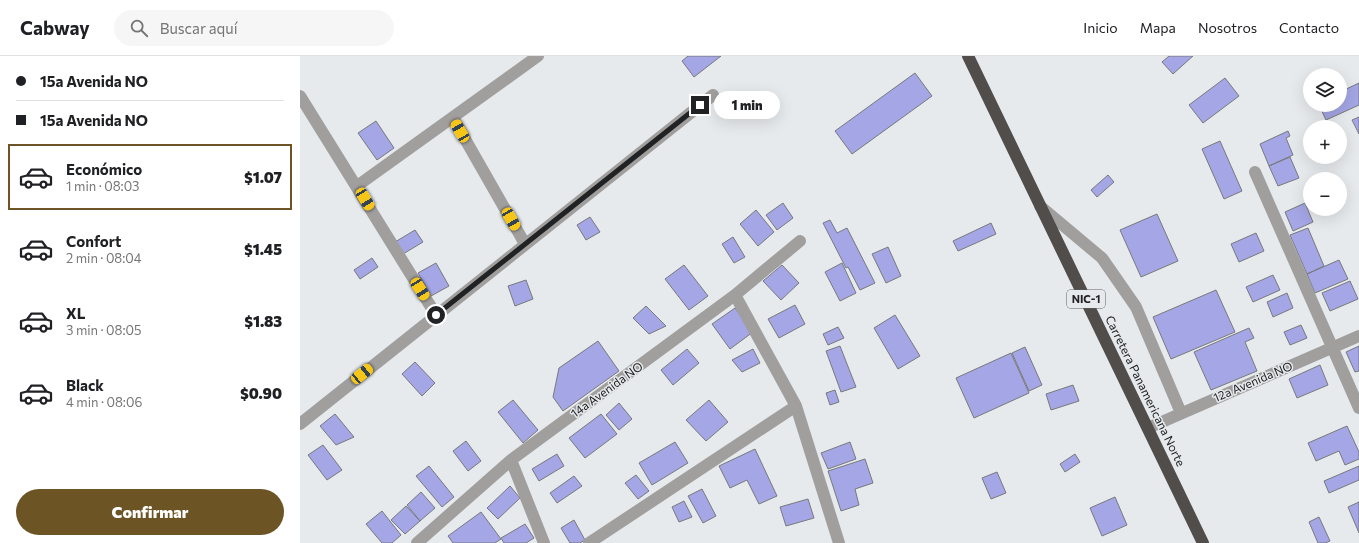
<!DOCTYPE html>
<html lang="es">
<head>
<meta charset="utf-8">
<style>
	:root { --surface:#fff; --page:#f6f6f6; --text:#202124; --muted:#757577; --line:#e0e0e0; --accent:#6d5425 }
	body { margin:0; font-family:Commissioner,sans-serif; background:var(--page); color:var(--text); height:100vh; display:flex; flex-direction:column; font-size:15px; white-space:nowrap }
	* { box-sizing:border-box; margin:0 }
	p { font-size:13px; color:var(--muted) }
	.icon { flex:none; width:22px; height:22px; fill:none; stroke:currentColor; stroke-width:2; stroke-linecap:round; stroke-linejoin:round }
	.map { position:relative; flex:1; overflow:hidden }
	.panel { display:flex; flex-direction:column; background:var(--surface); width:300px }
	.panel>* { flex:none }
	.top-card { display:grid; align-content:center; height:88px; padding:0 16px; background:var(--surface) }
	.fabs { position:absolute; left:1003px; top:12px; display:grid; gap:8px }
	.fabs a { display:grid; place-items:center; width:44px; height:44px; border-radius:50%; background:var(--surface); box-shadow:0 4px 16px #0002; font-size:20px }
	.end { position:absolute; width:18px; height:18px; margin:-9px; border:5px solid #212223; background:#fff; box-shadow:0 0 0 2px #fff }
	.from { border-radius:50% }
	.bubble { position:absolute; height:28px; border-radius:14px; background:var(--surface); box-shadow:0 4px 16px #0002; font-size:13px; font-weight:800; line-height:28px; text-align:center }
	.car { position:absolute; width:12px; height:24px; margin:-12px -6px; border-radius:5px; box-shadow:0 0 3px 1px #0007; background:linear-gradient(#f5c518 24%,#345 0 40%,#f5c518 0 76%,#345 0 86%,#f5c518 0) }
	.top-card b { display:flex; align-items:center; gap:14px; height:38px; font-size:15px }
	.top-card b+b { border-top:1px solid var(--line) }
	.top-card i { width:10px; height:10px; background:var(--text) }
	ul { padding:0; list-style:none }
	li { display:flex; align-items:center; gap:12px; height:66px; margin:0 8px 6px; padding:0 8px; border:2px solid transparent; border-radius:0px }
	li div { flex:1 }
	li b { display:block; font-size:15px }
	li em { font-style:normal; font-weight:800 }
	li.active { border-color:var(--accent) }
	li>.icon { width:36px; height:36px; stroke-width:1.5 }
	.action { display:flex; gap:8px; margin-top:auto; padding:8px 16px }
	.action a { flex:1; height:46px; border-radius:24px; background:var(--accent); color:#fff; font-size:16px; font-weight:800; line-height:46px; text-align:center }
	header { display:flex; align-items:center; gap:24px; box-sizing:border-box; height:56px; padding:0 20px; background:var(--surface); border-bottom:1px solid var(--line) }
	header strong { font-size:19px }
	nav { display:flex; gap:22px; margin-inline-start:auto; font-size:14px }
	.search { width:280px; height:36px; background:var(--page); display:flex; align-items:center; gap:10px; box-sizing:border-box; padding:0 14px; border-radius:22px; color:var(--muted); font-size:15px }
	main { display:flex; flex:1; min-height:0 }
	.map>svg:first-child { display:block }
	.building { fill:#a4a6e5; stroke:#78797c }
	.lines { fill:none; stroke-linecap:round; stroke-linejoin:round }
	.minor { stroke:#a19f9e; stroke-width:12 }
	.highway { stroke:#504d4b; stroke-width:12 }
	.route { stroke:#212223; stroke-width:5 }
	.labels { text-anchor:middle; stroke-width:3; stroke-linejoin:round; paint-order:stroke }
	.shield { fill:#e7eaec; stroke:#5c5e5f; stroke-width:1 }
	.shield-label { font-size:11px; font-weight:bold; fill:#212223 }
	.street-label { font-size:12px; fill:#212223; stroke:#e7eaec }
</style>
</head>
<body>
<header>
<strong>Cabway</strong>
<div class="search"><svg class="icon" aria-label="search" viewBox="0 0 24 24"><circle cx="10" cy="10" r="6"/><path d="M15 15l6 6"/></svg>Buscar aquí</div>
<nav><a>Inicio</a><a>Mapa</a><a>Nosotros</a><a>Contacto</a></nav>
</header>
<main>
<section class="panel">
<div class="top-card">
<b><i class="from"></i>15a Avenida NO</b>
<b><i></i>15a Avenida NO</b>
</div>
<ul>
<li class="active"><svg class="icon" aria-label="car" viewBox="0 0 24 24"><path d="M5 17H2v-5l4-1 3-4h7l3 4 3 1v5h-3M9 17h6M6 11h13"/><circle cx="7" cy="17" r="2"/><circle cx="17" cy="17" r="2"/></svg><div><b>Económico</b><p>1 min · 08:03</p></div><em>$1.07</em></li>
<li><svg class="icon" aria-label="car" viewBox="0 0 24 24"><path d="M5 17H2v-5l4-1 3-4h7l3 4 3 1v5h-3M9 17h6M6 11h13"/><circle cx="7" cy="17" r="2"/><circle cx="17" cy="17" r="2"/></svg><div><b>Confort</b><p>2 min · 08:04</p></div><em>$1.45</em></li>
<li><svg class="icon" aria-label="car" viewBox="0 0 24 24"><path d="M5 17H2v-5l4-1 3-4h7l3 4 3 1v5h-3M9 17h6M6 11h13"/><circle cx="7" cy="17" r="2"/><circle cx="17" cy="17" r="2"/></svg><div><b>XL</b><p>3 min · 08:05</p></div><em>$1.83</em></li>
<li><svg class="icon" aria-label="car" viewBox="0 0 24 24"><path d="M5 17H2v-5l4-1 3-4h7l3 4 3 1v5h-3M9 17h6M6 11h13"/><circle cx="7" cy="17" r="2"/><circle cx="17" cy="17" r="2"/></svg><div><b>Black</b><p>4 min · 08:06</p></div><em>$0.90</em></li>
</ul>
<div class="action"><a>Confirmar</a></div>
</section>
<div class="map">
<svg width="1059" height="487" viewBox="0 0 1059 487">
	<rect width="100%" height="100%" fill="#e7eaec"/>
	<path class="building" d="M388 0H421L394 21 382 5Z
		M869 0H893L873 18 862 6Z
		M615 17 632 40 552 98 535 75Z
		M1040 21 1044 31 1040 33Z
		M925 22 939 40 903 67 889 49Z
		M1059 27V49L1026 64 1019 49H1040V36Z
		M1059 61V78L1052 64Z
		M76 65 94 92 77 104 58 77Z
		M988 75 990 80 986 82 993 99 969 110 960 88Z
		M920 85 942 135 924 143 902 93Z
		M990 101 999 122 978 130 969 110Z
		M808 119 814 126 797 141 791 134Z
		M483 147 493 162 477 174 466 159Z
		M1005 147 1013 166 993 175 985 156Z
		M456 154 474 176 458 190 440 168Z
		M857 158 878 205 841 221 820 174Z
		M290 161 300 176 286 184 277 169Z
		M530 164 537 177 547 172 575 227 560 234 548 211 546 212 523 167Z
		M691 167 696 178 658 195 653 185Z
		M1008 172 1024 210 1007 218 990 179Z
		M115 174 123 186 103 198 95 186Z
		M956 177 964 195 939 206 931 188Z
		M433 181 445 201 434 207 422 188Z
		M588 191 601 220 586 227 572 198Z
		M72 202 78 211 60 223 54 214Z
		M1039 204 1048 223 1015 237 1007 218Z
		M136 207 149 230 131 240 118 217Z
		M542 207 556 237 540 245 525 216Z
		M384 209 408 240 389 254 365 223Z
		M482 209 499 227 481 244 463 225Z
		M973 219 980 234 953 246 946 231Z
		M226 224 233 243 215 250 208 230Z
		M1050 225 1058 243 1030 255 1022 237Z
		M916 234 935 276 871 303 853 261Z
		M987 237 993 252 973 261 967 246Z
		M495 249 505 268 479 282 468 263Z
		M346 250 366 270 349 278 333 262Z
		M435 252 453 276 430 293 412 268Z
		M595 259 620 300 598 313 574 272Z
		M1001 269 1007 282 990 289 984 276Z
		M538 271 544 282 528 289 523 278Z
		M949 272 954 282 945 286 957 315 911 334 894 296Z
		M298 285 319 315 263 355 253 341 259 312Z
		M540 290 556 331 541 336 526 295Z
		M1059 290V315L1055 316 1046 296Z
		M725 291 742 329 729 335 712 297Z
		M387 293 399 307 373 329 361 314Z
		M453 293 460 307 442 316 432 304Z
		M711 297 729 337 674 362 656 322Z
		M115 306 135 327 122 340 102 318Z
		M1020 309 1028 329 997 342 989 323Z
		M773 329 779 345 751 354 746 338Z
		M535 334 539 346 530 349 526 337Z
		M213 344 238 374 223 387 198 356Z
		M409 344 428 366 406 385 386 364Z
		M319 347 332 363 319 374 306 359Z
		M35 358 54 381 36 389 20 370Z
		M301 358 317 378 285 402 269 382Z
		M1047 370 1059 396V403L1045 409 1039 395 1016 405 1008 387Z
		M166 385 181 405 168 415 153 395Z
		M375 386 388 407 352 429 339 407Z
		M550 386 556 403 528 413 521 397Z
		M23 389 42 414 27 424 8 399Z
		M455 393 477 440 459 448 447 424 430 432 419 410Z
		M257 398 264 410 239 425 232 413Z
		M775 398 780 406 765 416 760 408Z
		M565 403 573 427 555 433 559 449 541 455 528 415Z
		M129 410 154 441 142 451 116 420Z
		M1059 410V424L1029 437 1024 425Z
		M697 416 706 437 691 443 682 422Z
		M336 419 349 435 338 443 325 427Z
		M274 420 282 430 257 447 250 437Z
		M210 430 220 442 198 463 187 452Z
		M402 433 416 460 403 467 388 440Z
		M121 436 135 452 120 465 107 449Z
		M815 441 827 469 802 480 790 452Z
		M508 443 514 462 486 470 480 451Z
		M384 445 392 461 379 466 372 451Z
		M1059 446V477L1048 451Z
		M106 450 120 465 105 478 91 464Z
		M82 455 101 479 92 487H82L66 468Z
		M181 456 201 483 195 487H153L148 480Z
		M1019 461 1030 485 1025 487H1018L1009 466Z
		M274 464 285 484 280 487H270L261 472Z
		M225 468 234 482 226 487H204L201 482Z"/>
	<g class="lines">
		<path class="minor" d="M0 40 136 259
			M153 62 225 188
			M955 116 1059 352
			M57 130 238 0
			M740 150 802 202 836 251 881 357
			M435 239 496 350 539 487
			M0 368 413 39
			M848 372 1059 280
			M211 404 244 487
			M117 487 211 404 435 239 500 185
			M289 487 496 350"/>
		<path class="highway" d="M668 0 903 487"/>
	</g>
	<g class="lines">
		<path class="route" d="M136 259 400 49"/>
	</g>
	<g class="labels">
		<rect class="shield" x="767" y="234" width="38" height="18" rx="3"/>
		<g class="shield-label">
			<text x="786" y="247">NIC-1</text>
		</g>
		<g class="street-label">
			<text transform="translate(953 326) rotate(-23)" y="4">12a Avenida NO</text>
			<text transform="translate(307 334) rotate(-36)" y="4">14a Avenida NO</text>
			<text transform="translate(845 335) rotate(64)" y="4">Carretera Panamericana Norte</text>
		</g>
	</g>
</svg>
<div class="fabs">
<a><svg class="icon" aria-label="layers" viewBox="0 0 24 24"><path d="M12 4l9 5-9 5-9-5zM3 14l9 5 9-5"/></svg></a>
<a>+</a>
<a>−</a>
</div>
<i class="end from" style="left:136px;top:259px"></i>
<i class="end" style="left:400px;top:49px"></i>
<div class="bubble" style="left:414px;top:35px;width:66px">1 min</div>
<i class="car" style="left:160px;top:75px;rotate:330deg"></i>
<i class="car" style="left:65px;top:143px;rotate:149deg"></i>
<i class="car" style="left:211px;top:163px;rotate:150deg"></i>
<i class="car" style="left:120px;top:233px;rotate:148deg"></i>
<i class="car" style="left:62px;top:318px;rotate:51deg"></i>
</div>
</main>
</body>
</html>
